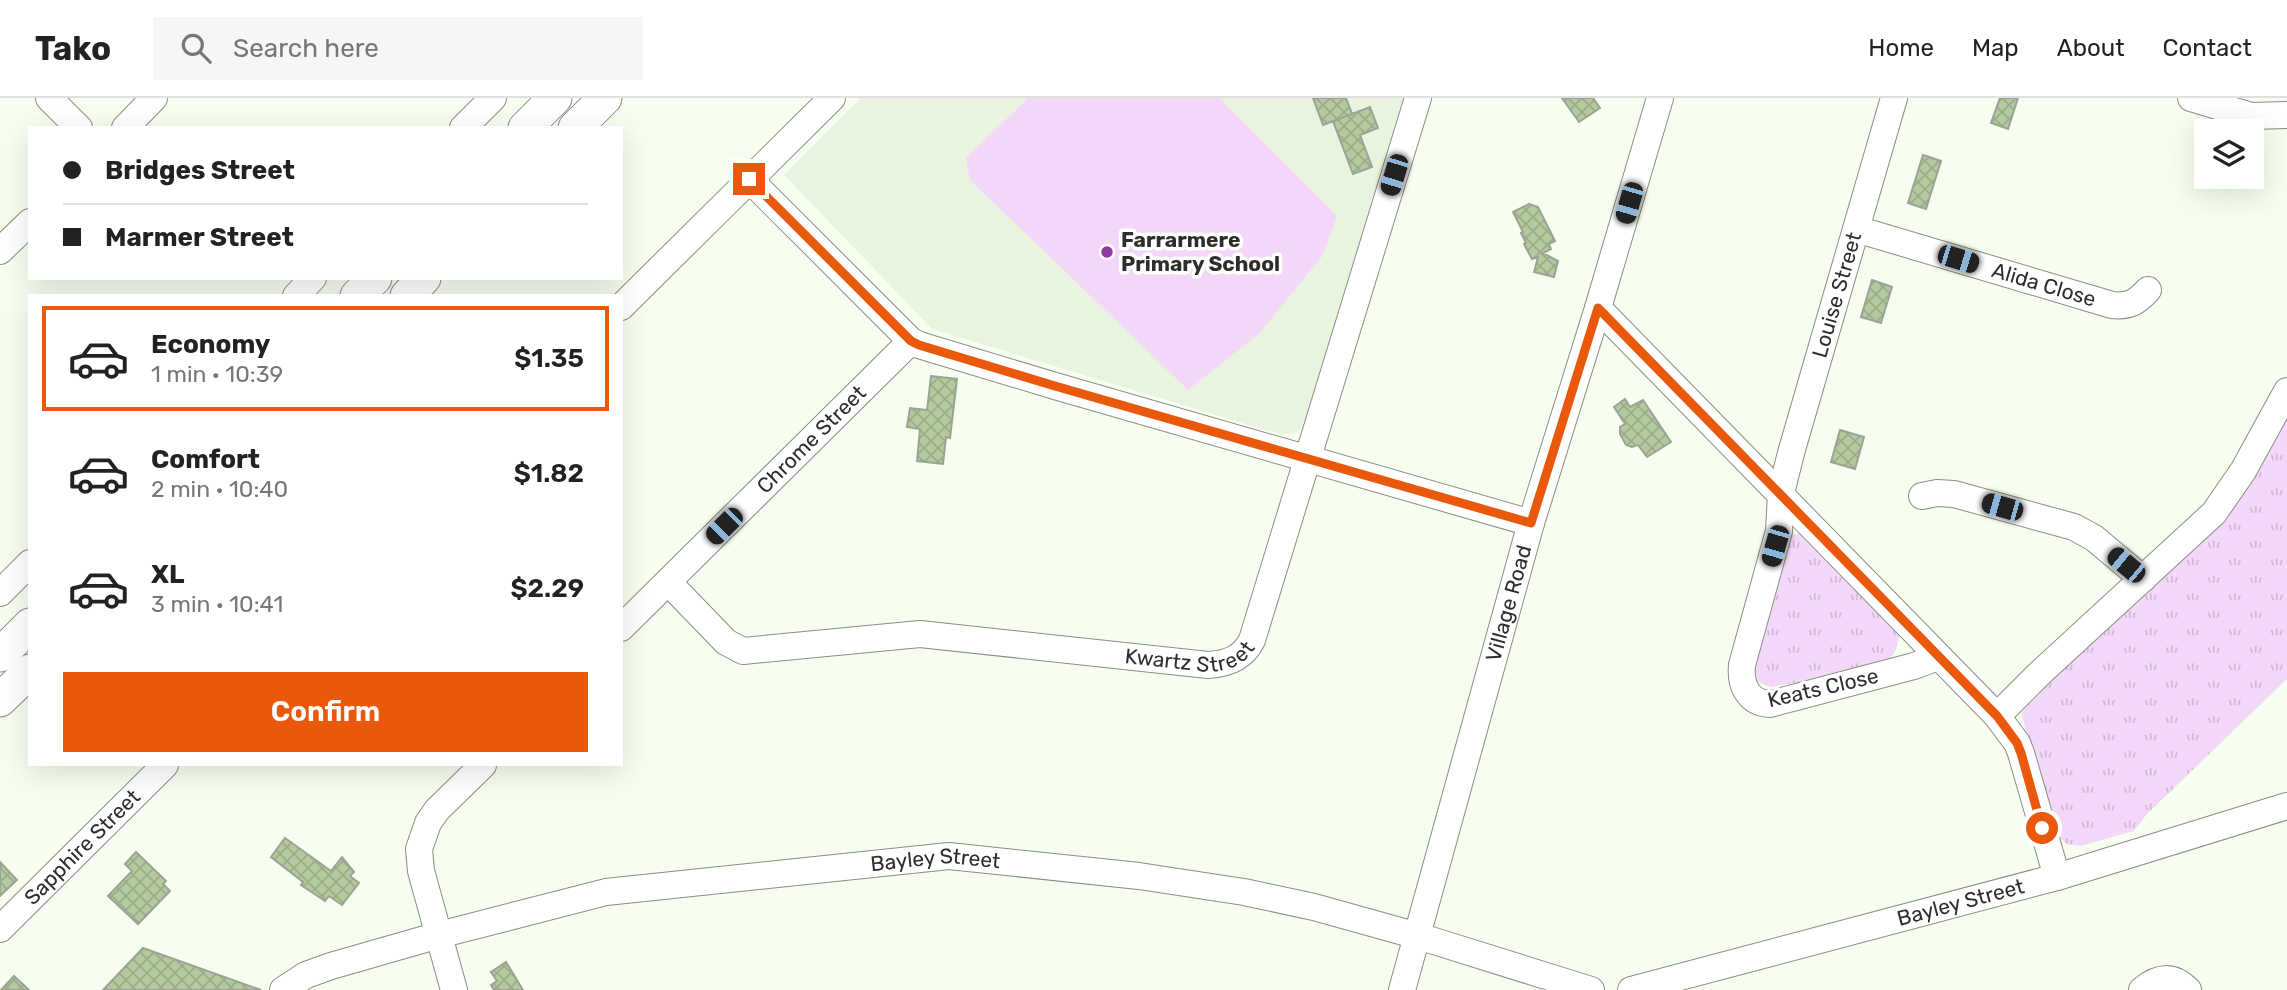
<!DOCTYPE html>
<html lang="en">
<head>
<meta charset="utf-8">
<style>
	:root { --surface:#fff; --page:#f6f6f6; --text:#222; --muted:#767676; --line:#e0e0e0; --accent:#ea580c }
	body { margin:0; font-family:Rubik,sans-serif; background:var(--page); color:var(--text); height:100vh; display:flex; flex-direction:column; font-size:26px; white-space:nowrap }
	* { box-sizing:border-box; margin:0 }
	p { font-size:23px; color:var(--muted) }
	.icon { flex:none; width:38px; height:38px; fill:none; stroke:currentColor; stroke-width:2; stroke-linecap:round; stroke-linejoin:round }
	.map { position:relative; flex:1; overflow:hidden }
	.details { position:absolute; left:28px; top:196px; width:595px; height:472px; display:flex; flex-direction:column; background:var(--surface); border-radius:0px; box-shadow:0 7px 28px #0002 }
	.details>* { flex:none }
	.guide { position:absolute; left:28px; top:28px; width:595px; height:154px; border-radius:0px; box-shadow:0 7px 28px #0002; display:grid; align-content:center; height:154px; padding:0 35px; background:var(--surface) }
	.fabs { position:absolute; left:2194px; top:21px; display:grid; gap:14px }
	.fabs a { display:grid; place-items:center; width:70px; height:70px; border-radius:0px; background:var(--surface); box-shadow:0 7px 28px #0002; font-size:35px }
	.end { position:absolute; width:32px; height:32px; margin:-16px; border:9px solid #ea580c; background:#fff; box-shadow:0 0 0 4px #fff }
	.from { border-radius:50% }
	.car { position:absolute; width:21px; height:42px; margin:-21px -10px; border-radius:9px; box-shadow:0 0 5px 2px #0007; background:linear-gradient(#222 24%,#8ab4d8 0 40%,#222 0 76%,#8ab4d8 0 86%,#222 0) }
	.guide b { display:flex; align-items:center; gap:24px; height:66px; font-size:26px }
	.guide b+b { border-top:2px solid var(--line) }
	.guide i { width:18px; height:18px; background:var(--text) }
	ul { padding:12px 0 0; list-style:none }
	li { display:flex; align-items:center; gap:21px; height:105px; margin:0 14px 10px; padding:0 21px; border:4px solid transparent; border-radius:0px }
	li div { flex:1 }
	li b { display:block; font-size:26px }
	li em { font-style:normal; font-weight:600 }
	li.selected { border-color:var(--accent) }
	li>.icon { width:63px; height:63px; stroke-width:1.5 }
	.cta { display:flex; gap:14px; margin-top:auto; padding:14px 35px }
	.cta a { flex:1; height:80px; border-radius:0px; background:var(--accent); color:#fff; font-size:28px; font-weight:600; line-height:80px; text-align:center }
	header { display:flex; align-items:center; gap:42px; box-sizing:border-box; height:98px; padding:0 35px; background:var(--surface); border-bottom:2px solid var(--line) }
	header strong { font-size:33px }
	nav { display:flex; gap:38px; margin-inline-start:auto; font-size:24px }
	.search { width:490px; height:63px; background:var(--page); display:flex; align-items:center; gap:18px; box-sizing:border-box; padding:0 24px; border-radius:0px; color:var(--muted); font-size:26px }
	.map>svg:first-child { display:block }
	.built { fill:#e9f4df }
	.green { fill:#f4d8fa }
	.park { fill:url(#park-tufts) }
	.building { fill:url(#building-cross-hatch); stroke:#9ca396; stroke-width:2 }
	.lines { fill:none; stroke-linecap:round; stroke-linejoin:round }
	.minor-casing { stroke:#898f83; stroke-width:28 }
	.major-casing { stroke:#898f83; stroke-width:35 }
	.minor { stroke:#fff; stroke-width:26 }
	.major { stroke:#fff; stroke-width:33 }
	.route { stroke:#ea580c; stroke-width:9 }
	.poi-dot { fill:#9238a4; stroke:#fff; stroke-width:2.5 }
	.labels { text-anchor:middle; stroke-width:7; stroke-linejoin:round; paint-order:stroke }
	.poi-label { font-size:21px; font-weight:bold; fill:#2b2e29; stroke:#fff; text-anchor:start }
	.street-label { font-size:21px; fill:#2b2e29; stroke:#fff }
</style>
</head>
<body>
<header>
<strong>Tako</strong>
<div class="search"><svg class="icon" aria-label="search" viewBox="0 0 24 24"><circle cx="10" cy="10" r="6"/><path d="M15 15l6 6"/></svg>Search here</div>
<nav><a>Home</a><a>Map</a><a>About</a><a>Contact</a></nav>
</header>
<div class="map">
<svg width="2287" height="892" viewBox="0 0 2287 892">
	<defs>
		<pattern id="park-tufts" width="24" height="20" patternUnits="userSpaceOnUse" patternTransform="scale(1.75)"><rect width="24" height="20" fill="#f4d8fa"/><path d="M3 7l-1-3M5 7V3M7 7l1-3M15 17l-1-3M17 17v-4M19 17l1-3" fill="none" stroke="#d1bad6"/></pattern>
		<pattern id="building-cross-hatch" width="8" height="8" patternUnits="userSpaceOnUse" patternTransform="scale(1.75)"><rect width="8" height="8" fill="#b3c99e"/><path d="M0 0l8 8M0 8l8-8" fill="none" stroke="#9aad88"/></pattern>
	</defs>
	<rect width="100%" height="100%" fill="#f6fef0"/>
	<path class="built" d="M861 0H1403L1306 319 1298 334 1282 337 932 231 784 77Z"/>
	<path class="green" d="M1028 0H1219L1337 118 1323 157 1259 236 1188 292 970 82 966 60Z"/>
	<path class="park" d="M2287 303V581L2147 716 2134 733 2080 748 2067 746 2056 737 2051 727 2022 618 2021 601 2228 406Z
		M1802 435 1900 531C1899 539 1898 551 1892 558 1879 575 1794 584 1770 589L1756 583 1747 570 1789 437Z"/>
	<path class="building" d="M1313 0H1346L1352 16 1323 27Z
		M1562 0H1593L1600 10 1579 24Z
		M2000 0H2018L2008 31 1991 25Z
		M1370 9 1378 30 1360 37 1372 69 1353 76 1333 23Z
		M1923 57 1941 63 1926 111 1908 105Z
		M1529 106 1538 109 1555 143 1549 146 1551 151 1543 155 1558 163 1554 179 1534 174 1538 159 1532 161 1524 146 1526 145 1521 135 1523 134 1513 114Z
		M1872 182 1892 189 1881 225 1861 219Z
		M931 278 957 281 950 340 946 339 943 366 917 363 920 331 907 329 910 310 927 312Z
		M1625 301 1630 309 1643 302 1671 344 1647 359 1638 347 1632 349 1626 347 1620 336V329L1625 326 1614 309Z
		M1840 332 1864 339 1855 371 1831 364Z
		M285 740 331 773 342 759 354 774 350 778 359 785 342 807 329 798 325 803 301 787 303 784 271 759Z
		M136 754 166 783 163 786 170 793 138 826 108 798 132 773 125 766Z
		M0 764 17 782 0 798Z
		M143 850 261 892H103Z
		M506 864 523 892H494L491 887 497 883 491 874Z
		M14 878 29 892H1Z"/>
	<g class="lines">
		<g class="minor-casing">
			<g id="minor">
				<path d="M49 0 79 30"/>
				<path d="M1894 0 1791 355 1781 395 1779 433 1742 567C1740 587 1748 605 1770 606L1914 568 1938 559"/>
				<path d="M2191 0 2251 18 2287 17"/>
				<path d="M125 30 154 0"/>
				<path d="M463 30 493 0"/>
				<path d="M749 81 911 243 919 247 1055 288 1531 425"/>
				<path id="s1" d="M1856 131 2112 207C2129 209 2137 204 2148 192"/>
				<path d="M0 153 30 124"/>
				<path d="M296 198 313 180"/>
				<path d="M621 209 832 0"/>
				<path d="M1598 210 1997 618 2017 645 2021 655 2057 779"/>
				<path d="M1922 398 1937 395 1954 396 2074 429 2094 440 2143 481"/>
				<path id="s2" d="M668 484 726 544 743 553 920 536 1208 567C1228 566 1243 560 1252 542L1418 0"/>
				<path d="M0 495 30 465"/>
				<path id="s3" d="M621 530 911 243"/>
				<path d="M1997 618 2039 576 2214 415 2243 373 2287 293"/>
				<path id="s4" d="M0 831 165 667"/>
				<path id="s5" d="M283 892 306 877 331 868 439 837 606 794 949 758 1139 778 1244 794 1314 809 1418 838 1591 892"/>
				<path d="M454 892 421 773 419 751 428 725 437 712 483 667"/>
				<path id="s6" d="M1402 892 1531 425 1598 210 1660 0"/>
				<path id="s7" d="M1631 892 2057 779 2287 708"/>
				<path d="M2142 892C2158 879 2172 876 2188 892"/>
			</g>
		</g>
		<g class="major-casing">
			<path id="major" d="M525 30 555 0
				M575 30 605 0
				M357 198 375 180
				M407 198 424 180
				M0 557 30 527
				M0 602 30 573"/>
		</g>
		<use href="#minor" class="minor"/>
		<use href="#major" class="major"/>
	</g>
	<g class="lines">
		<path class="route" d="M749 81 911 243 919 247 1055 288 1531 425 1598 210 1997 618 2017 645 2021 655 2042 730"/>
	</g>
	<circle class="poi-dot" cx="1107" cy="154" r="7"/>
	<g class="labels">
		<g class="poi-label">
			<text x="1121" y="149">Farrarmere<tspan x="1121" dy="24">Primary School</tspan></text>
		</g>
		<g class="street-label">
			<text dy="7" stroke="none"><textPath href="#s1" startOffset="196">Alida Close</textPath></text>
			<text transform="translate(1837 197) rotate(-74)" y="7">Louise Street</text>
			<text dy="7" stroke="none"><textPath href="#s3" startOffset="268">Chrome Street</textPath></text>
			<text dy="7" stroke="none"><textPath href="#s6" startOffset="401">Village Road</textPath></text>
			<text dy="7" stroke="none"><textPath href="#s2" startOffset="553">Kwartz Street</textPath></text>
			<text transform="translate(1823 590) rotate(-13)" y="7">Keats Close</text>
			<text dy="7" stroke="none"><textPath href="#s4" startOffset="116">Sapphire Street</textPath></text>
			<text dy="7" stroke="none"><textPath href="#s5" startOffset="670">Bayley Street</textPath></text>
			<text dy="7" stroke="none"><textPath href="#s7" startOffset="341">Bayley Street</textPath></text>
		</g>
	</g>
</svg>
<div class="fabs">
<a><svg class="icon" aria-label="layers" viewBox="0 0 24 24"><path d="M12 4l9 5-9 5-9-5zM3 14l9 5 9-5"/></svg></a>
</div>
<i class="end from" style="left:2042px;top:730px"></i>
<i class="end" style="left:749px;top:81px"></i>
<i class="car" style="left:1394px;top:77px;rotate:197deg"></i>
<i class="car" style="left:1629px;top:105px;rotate:196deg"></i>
<i class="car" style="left:1958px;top:161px;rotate:107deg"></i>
<i class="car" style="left:2002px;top:409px;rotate:286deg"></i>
<i class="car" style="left:724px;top:428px;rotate:225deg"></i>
<i class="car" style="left:1775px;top:448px;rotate:196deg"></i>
<i class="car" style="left:2126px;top:467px;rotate:310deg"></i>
<div class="guide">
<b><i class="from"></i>Bridges Street</b>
<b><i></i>Marmer Street</b>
</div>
<section class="details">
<ul>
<li class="selected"><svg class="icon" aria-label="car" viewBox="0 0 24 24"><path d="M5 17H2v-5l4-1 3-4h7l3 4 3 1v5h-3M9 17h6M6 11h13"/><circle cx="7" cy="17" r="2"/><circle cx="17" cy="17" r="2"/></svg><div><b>Economy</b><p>1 min · 10:39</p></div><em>$1.35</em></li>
<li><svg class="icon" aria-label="car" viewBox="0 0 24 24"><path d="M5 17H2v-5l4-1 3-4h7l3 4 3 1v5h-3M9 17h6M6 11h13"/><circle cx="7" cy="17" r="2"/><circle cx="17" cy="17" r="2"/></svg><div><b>Comfort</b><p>2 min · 10:40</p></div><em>$1.82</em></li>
<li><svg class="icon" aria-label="car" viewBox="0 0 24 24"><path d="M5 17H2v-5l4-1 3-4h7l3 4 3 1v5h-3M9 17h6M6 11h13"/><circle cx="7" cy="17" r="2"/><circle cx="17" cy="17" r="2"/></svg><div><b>XL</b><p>3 min · 10:41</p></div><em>$2.29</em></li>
</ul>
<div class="cta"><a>Confirm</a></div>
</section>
</div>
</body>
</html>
